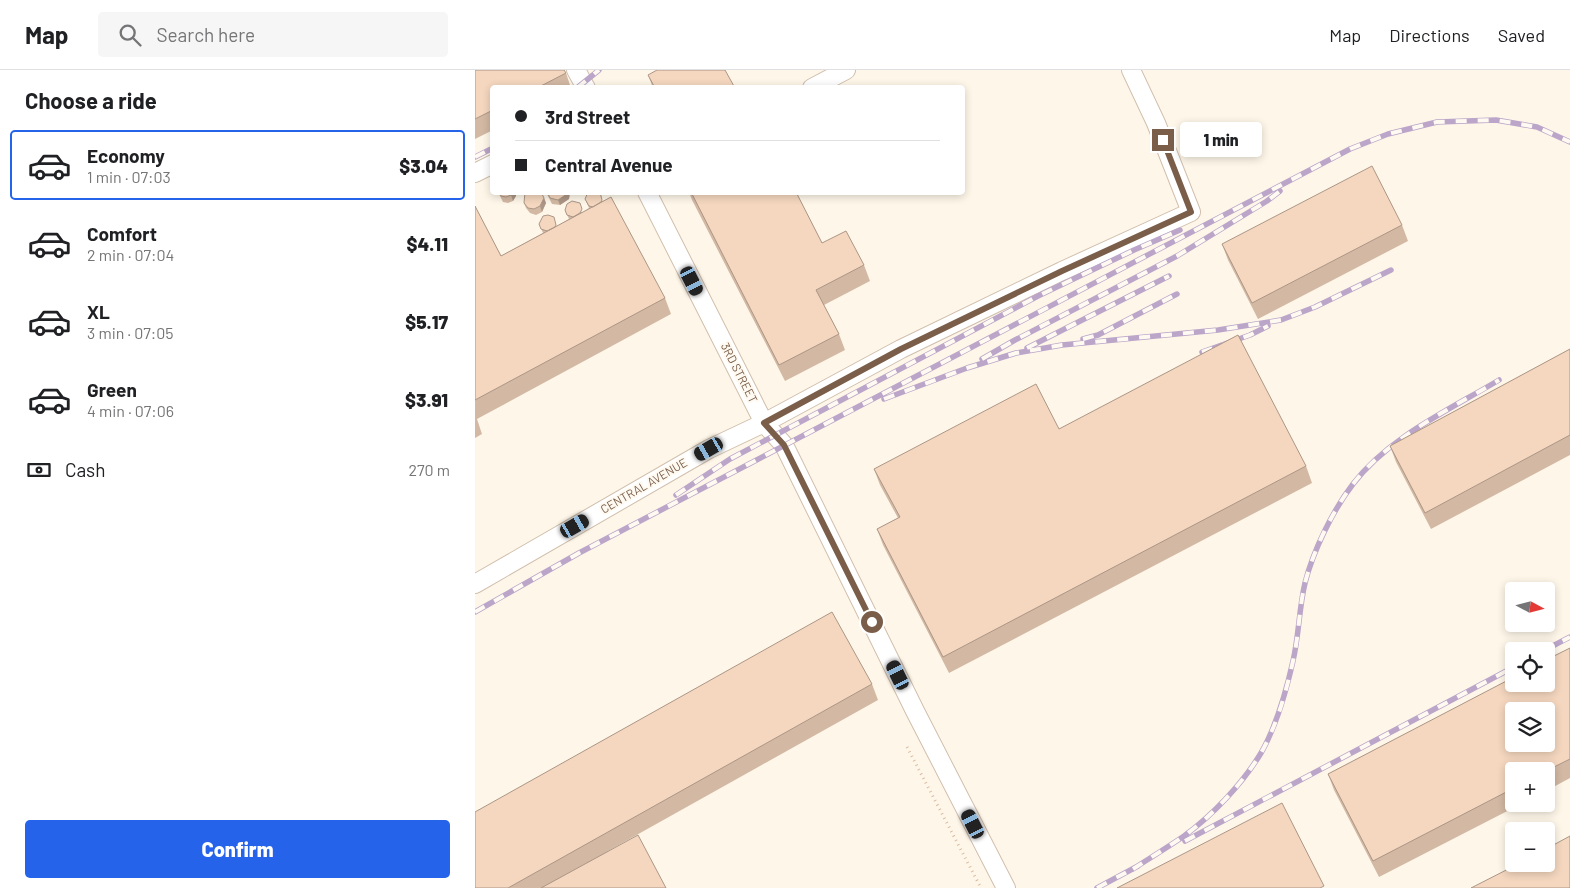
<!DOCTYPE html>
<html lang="en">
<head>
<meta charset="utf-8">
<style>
	:root { --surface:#fff; --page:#f6f6f6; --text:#202124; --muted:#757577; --line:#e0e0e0; --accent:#2563eb }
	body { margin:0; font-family:Barlow,sans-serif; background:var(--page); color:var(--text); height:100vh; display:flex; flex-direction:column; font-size:19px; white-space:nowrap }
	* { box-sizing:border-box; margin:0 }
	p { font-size:16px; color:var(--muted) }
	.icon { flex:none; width:28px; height:28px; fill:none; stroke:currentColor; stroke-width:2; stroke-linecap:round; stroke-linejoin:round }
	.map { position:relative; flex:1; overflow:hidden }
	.details { display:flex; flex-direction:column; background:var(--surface); width:475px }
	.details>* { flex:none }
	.hud { position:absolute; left:15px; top:15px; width:475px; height:110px; border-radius:5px; box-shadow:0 2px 8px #0003; display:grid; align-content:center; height:110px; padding:0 25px; background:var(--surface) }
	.needle { width:32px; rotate:97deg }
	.buttons { position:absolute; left:1030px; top:512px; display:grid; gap:10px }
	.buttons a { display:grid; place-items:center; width:50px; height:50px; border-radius:5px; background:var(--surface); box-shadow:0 2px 8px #0003; font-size:25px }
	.end { position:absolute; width:22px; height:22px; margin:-11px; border:6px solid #7a5e4a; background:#fff; box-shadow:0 0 0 2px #fff }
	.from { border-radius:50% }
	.bubble { position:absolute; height:35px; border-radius:5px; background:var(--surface); box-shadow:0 2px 8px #0003; font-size:16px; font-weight:800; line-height:35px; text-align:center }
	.car { position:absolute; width:15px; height:30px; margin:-15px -8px; border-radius:6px; box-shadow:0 0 4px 1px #0007; background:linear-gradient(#222 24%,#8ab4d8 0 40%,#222 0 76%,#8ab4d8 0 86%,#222 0) }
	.hud b { display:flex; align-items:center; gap:18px; height:48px; font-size:19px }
	.hud b+b { border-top:1px solid var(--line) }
	.hud i { width:12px; height:12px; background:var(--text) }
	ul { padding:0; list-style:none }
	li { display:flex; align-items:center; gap:15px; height:70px; margin:0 10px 8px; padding:0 15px; border:2px solid transparent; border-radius:5px }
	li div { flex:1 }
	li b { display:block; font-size:19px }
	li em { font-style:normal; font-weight:800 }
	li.active { border-color:var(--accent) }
	li>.icon { width:45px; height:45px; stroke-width:1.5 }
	h2 { padding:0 25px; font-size:22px; line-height:60px }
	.pay { display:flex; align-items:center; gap:12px; height:55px; padding:0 25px; font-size:19px }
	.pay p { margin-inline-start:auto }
	.action { display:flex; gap:10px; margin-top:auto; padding:10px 25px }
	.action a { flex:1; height:58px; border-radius:5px; background:var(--accent); color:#fff; font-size:20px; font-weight:800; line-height:58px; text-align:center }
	header { display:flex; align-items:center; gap:30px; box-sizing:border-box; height:70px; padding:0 25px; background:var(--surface); border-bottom:1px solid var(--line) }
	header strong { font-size:24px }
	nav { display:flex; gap:28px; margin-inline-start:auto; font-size:18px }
	.search { width:350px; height:45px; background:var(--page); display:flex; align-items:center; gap:12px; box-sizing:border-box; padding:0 18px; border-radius:5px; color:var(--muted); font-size:19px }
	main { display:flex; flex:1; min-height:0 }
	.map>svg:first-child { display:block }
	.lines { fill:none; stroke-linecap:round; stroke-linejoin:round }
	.street-casing { stroke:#d1bfad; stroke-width:20 }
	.path { stroke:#dabba1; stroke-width:3; stroke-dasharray:1 4; stroke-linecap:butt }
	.street { stroke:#fff; stroke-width:18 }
	.rail-casing { stroke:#bba5c9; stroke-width:5.5 }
	.rail { stroke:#fffaf1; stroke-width:4; stroke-dasharray:11; stroke-linecap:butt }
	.wall { fill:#d3b9a4 }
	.shaded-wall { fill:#ac9686 }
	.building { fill:#f5d7bf; stroke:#ac9686; fill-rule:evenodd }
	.route { stroke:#7a5e4a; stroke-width:6 }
	.labels { text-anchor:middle; stroke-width:4; stroke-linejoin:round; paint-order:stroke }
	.street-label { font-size:12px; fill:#7a5e4a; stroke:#fffaf1 }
</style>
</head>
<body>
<header>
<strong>Map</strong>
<div class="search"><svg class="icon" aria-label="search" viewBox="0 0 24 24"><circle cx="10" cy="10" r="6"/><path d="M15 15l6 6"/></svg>Search here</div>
<nav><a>Map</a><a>Directions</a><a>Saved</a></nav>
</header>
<main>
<section class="details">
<h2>Choose a ride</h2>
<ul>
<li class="active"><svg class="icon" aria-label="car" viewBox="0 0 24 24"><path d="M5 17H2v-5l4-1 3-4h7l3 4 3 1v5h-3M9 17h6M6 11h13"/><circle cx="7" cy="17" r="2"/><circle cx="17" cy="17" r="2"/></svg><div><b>Economy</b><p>1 min · 07:03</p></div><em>$3.04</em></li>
<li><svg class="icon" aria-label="car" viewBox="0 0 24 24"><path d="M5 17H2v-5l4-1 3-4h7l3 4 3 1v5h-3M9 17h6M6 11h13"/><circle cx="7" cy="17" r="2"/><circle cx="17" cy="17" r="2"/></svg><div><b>Comfort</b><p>2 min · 07:04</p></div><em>$4.11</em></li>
<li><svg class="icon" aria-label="car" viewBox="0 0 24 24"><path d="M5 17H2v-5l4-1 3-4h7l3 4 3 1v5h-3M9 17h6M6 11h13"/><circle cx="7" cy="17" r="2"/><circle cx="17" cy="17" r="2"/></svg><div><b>XL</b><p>3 min · 07:05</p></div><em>$5.17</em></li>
<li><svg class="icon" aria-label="car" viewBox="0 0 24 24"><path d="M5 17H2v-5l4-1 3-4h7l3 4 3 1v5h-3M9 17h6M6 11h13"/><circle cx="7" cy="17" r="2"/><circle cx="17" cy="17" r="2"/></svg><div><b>Green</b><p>4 min · 07:06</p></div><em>$3.91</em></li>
</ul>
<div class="pay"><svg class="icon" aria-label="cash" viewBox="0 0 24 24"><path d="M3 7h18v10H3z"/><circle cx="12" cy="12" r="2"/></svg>Cash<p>270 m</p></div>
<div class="action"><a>Confirm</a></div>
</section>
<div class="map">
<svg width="1095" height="818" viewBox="0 0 1095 818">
	<rect width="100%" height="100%" fill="#fef7e9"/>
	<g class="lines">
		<g class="street-casing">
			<path id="street" d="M101 0 111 18
				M337 18 371 0
				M0 103 18 94
				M172 122 289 353 309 375 440 641 531 818
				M0 514 234 379 289 353 426 279 587 201 716 142 681 53 656 0"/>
		</g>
		<path class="path" d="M432 677 506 818"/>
		<use href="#street" class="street"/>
		<g class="rail-casing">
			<path id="rail" d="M102 18 124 0
				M0 87 18 78
				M608 269 623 265 702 224
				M552 278 694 206
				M727 282 775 265 793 256
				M507 289 540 270 702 186 792 131 805 121
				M409 329 492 298 541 283 587 275 743 260 806 250 840 237 916 200
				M201 425 255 389 563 226 659 180 705 160
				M0 542 104 483 875 79 913 64 962 52 1021 50 1062 57 1095 72
				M1068 581 1095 567
				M710 771 1039 597
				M658 799C675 788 693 777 709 766 738 745 768 713 786 683 802 655 811 622 818 591 824 565 824 538 830 513 838 481 858 440 878 414 914 367 974 340 1024 310
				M622 818 663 796"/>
		</g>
		<use href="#rail" class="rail"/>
	</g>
	<path class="wall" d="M0 0 91 3 96 18H18V60L0 69Z
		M173 5 260 18H178Z
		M23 122H41V126L38 131 33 133 28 132Z
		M71 122H95L94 129 85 135 77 134Z
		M214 122H321L347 173 389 195 395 211 349 235 364 264 370 280 310 311 217 130Z
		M69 128 71 133 67 142 61 145 55 143 51 138 49 133Z
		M110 129 128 131 190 228 196 244 2 349 7 364 0 368V136L26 186 68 163 64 154 82 156 94 149 90 140 108 142 114 138Z
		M927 155 933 171 783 249 753 190 747 174Z
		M1095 279V385L956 459 921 392 915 376Z
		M584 359 831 396 837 413 474 603 408 475 402 459 423 448 405 415 399 399Z
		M1095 578V708L1071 721V701H1039V734H1046L904 807 859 720 853 704Z
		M397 614 403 630 133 781 191 818H0Z"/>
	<path class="shaded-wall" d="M38 122H41V126L38 131 36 125Z
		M92 122H95L94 129 85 135 83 130Z
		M69 128 71 133 67 142 65 136Z"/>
	<path class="building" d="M0 0H89L91 3 62 18H18V40L0 49Z
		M182 0H250L260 18H180L173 5Z
		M897 96 927 155 777 233 747 174Z
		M24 122H38L36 125 31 127 26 126Z
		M50 122H66L69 128 65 136 59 139 53 138 49 133Z
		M72 122H92V124L83 130 75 128Z
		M113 122H125L127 130 126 132 118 137 114 136 110 129Z
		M216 122H321L347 173 371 161 389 195 341 220 364 264 304 295Z
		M136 127 190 228 0 330V136L26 186Z
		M97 131 105 133 107 139 105 143 98 147 92 145 90 140 92 134Z
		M73 145 79 147 81 155 80 157 72 161 66 159 64 154 68 146Z
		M763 265 831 396 468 587 402 459 425 447 399 399 561 314 584 359Z
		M1095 279V365L950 443 915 376Z
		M357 542 397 614 33 818H0V742Z
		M1095 578V689L1071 701H1039V718L898 791 853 704 1039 607V614H1071V590ZM1039 641H1071V674H1039Z
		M807 733 849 816 845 818H642Z
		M163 765 191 818H66Z
		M1095 766V818H996L1043 794H1071V779Z"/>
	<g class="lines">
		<path class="route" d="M397 552 309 375 289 353 426 279 587 201 716 142 688 70"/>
	</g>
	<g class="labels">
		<g class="street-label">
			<text transform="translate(264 303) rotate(63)" y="4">3RD STREET</text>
			<text transform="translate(169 416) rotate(-30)" y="4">CENTRAL AVENUE</text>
		</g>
	</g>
</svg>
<div class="buttons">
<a><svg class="needle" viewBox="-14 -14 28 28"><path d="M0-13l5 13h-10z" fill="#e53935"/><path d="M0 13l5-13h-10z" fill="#757577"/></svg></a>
<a><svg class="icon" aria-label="locate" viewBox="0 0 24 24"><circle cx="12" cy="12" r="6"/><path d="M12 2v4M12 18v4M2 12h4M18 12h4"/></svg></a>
<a><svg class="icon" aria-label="layers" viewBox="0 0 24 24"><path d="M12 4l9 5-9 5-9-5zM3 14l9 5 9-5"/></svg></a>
<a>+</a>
<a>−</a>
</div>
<i class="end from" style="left:397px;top:552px"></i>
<i class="end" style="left:688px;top:70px"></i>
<div class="bubble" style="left:705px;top:52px;width:82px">1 min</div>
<i class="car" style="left:217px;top:211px;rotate:153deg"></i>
<i class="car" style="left:234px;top:379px;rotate:240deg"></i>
<i class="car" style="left:100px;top:456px;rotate:60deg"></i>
<i class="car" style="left:423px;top:605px;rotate:334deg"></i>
<i class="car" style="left:498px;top:754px;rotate:333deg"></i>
<div class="hud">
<b><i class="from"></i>3rd Street</b>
<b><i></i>Central Avenue</b>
</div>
</div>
</main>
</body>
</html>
